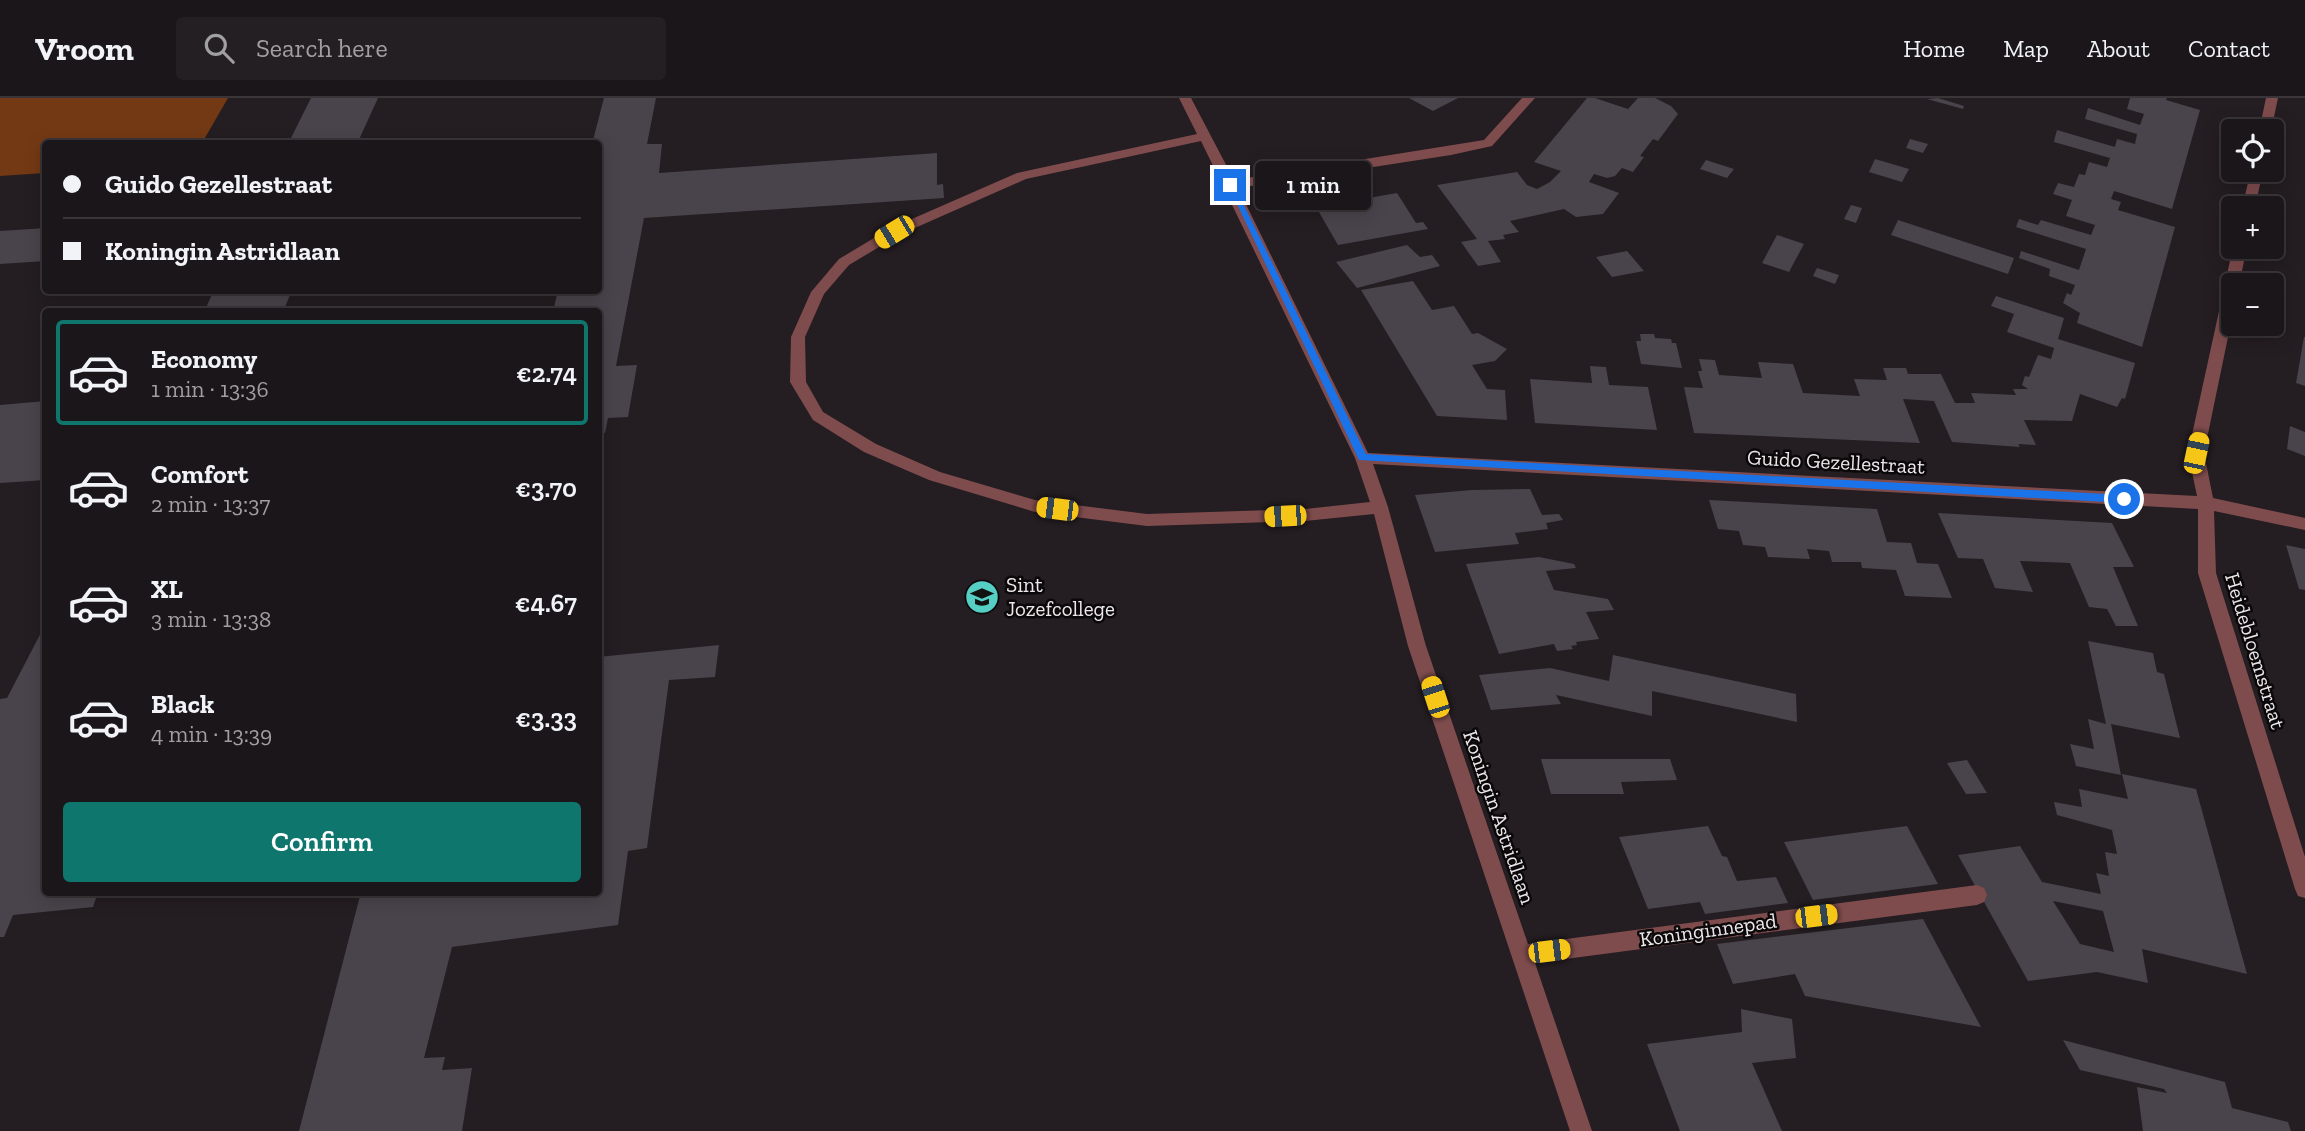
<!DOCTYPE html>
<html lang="en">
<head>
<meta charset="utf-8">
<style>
	:root { --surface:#1b1619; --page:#241f22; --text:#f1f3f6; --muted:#a09fa2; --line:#393538; --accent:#0f766e }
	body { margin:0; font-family:"Zilla Slab",serif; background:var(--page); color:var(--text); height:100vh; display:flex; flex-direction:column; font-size:26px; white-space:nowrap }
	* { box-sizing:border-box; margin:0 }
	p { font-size:23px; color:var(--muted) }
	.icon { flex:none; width:38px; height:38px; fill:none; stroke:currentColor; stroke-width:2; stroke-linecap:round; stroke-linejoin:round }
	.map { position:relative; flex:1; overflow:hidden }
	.sheet { position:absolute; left:42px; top:210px; width:560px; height:588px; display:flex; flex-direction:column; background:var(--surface); border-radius:7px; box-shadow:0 4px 18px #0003,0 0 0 2px var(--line) }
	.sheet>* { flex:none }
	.hud { position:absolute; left:42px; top:42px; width:560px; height:154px; border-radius:7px; box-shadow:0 4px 18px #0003,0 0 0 2px var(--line); display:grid; align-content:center; height:154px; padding:0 21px; background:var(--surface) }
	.controls { position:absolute; left:2221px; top:21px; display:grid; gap:14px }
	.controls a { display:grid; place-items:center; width:63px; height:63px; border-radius:7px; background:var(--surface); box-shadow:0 4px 18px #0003,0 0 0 2px var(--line); font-size:35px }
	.end { position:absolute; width:32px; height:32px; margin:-16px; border:9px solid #1a73e8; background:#fff; box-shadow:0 0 0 4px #fff }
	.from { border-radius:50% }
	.bubble { position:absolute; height:49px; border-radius:7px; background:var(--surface); box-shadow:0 4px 18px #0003,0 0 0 2px var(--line); font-size:23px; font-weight:600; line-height:49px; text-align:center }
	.car { position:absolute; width:21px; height:42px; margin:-21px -10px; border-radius:9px; box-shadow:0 0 5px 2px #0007; background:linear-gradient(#f5c518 24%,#345 0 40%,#f5c518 0 76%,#345 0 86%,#f5c518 0) }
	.hud b { display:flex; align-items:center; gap:24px; height:66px; font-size:26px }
	.hud b+b { border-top:2px solid var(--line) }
	.hud i { width:18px; height:18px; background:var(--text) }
	ul { padding:12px 0 0; list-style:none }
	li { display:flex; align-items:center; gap:21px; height:105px; margin:0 14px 10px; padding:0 7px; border:4px solid transparent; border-radius:7px }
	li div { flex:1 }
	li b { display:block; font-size:26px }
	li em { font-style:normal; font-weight:600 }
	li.selected { border-color:var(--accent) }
	li>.icon { width:63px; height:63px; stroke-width:1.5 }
	.button { display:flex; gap:14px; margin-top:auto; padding:14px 21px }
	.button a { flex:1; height:80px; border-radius:7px; background:var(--accent); color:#fff; font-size:28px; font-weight:600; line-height:80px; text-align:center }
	header { display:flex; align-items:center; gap:42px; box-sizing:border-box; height:98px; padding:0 35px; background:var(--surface); border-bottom:2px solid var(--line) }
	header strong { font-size:33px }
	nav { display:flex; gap:38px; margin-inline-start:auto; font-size:24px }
	.search { width:490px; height:63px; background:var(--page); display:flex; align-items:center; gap:18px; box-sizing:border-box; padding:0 24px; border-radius:7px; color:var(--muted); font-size:26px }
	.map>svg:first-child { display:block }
	.forest { fill:#733914 }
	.building { fill:#49444b; fill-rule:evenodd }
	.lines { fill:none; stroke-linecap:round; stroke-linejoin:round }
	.minor { fill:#7f4c4d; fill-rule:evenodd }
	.route { fill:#1a73e8 }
	.labels { text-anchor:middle; stroke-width:5; stroke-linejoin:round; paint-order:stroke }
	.street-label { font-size:21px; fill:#ece7ea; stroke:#0b080a }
	.poi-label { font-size:21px; fill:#ece7ea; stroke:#0b080a; text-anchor:start }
</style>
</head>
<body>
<header>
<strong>Vroom</strong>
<div class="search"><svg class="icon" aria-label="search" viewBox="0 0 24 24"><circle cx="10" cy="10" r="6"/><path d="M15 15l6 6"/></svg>Search here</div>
<nav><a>Home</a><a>Map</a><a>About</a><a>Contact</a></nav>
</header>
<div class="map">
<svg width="2305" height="1033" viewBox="0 0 2305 1033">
	<rect width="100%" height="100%" fill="#241d21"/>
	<path class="forest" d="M0 0H228L202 45 46 46 45 75 0 78Z"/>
	<path class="building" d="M311 0H378L357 46H288Z
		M604 0H656L647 46H662L659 75 937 55V87L943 86 944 100 644 120 616 268 637 267 628 319 608 320 605 335 598 336V214H553L558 192H598V46H592Z
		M1409 0H1458L1433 13Z
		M1587 0H1595L1628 11 1638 0H1655L1671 8 1678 16 1658 43 1653 41 1640 58 1644 59 1633 74 1622 70 1615 78 1607 80 1594 76 1589 84 1619 95 1603 116 1576 119 1564 111 1510 123 1519 134 1503 137 1505 141 1488 143 1501 164 1478 168 1461 144 1477 141 1437 87 1517 74 1527 87 1537 91 1550 84 1561 73 1534 64Z
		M1938 0 1964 8 1963 11 1927 1Z
		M2130 0H2167L2166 2 2200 12 2172 111 2114 93 2111 101 2121 104 2118 112 2175 129 2142 249 2077 225 2080 215 2063 205 2067 195 2071 197 2075 187 2049 178 2050 171 2019 160 2021 153 2079 172 2086 151 2016 129 2019 121 2038 127 2041 122 2091 137 2095 127 2066 118 2072 102 2053 96 2058 85 2074 89 2079 76 2085 77 2089 64 2107 69 2110 60 2054 44 2055 39 2057 32 2115 49 2117 41 2135 46 2137 36 2085 21 2088 10 2140 27 2144 16 2127 11Z
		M1910 41 1928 46 1923 55 1906 50Z
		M1875 61 1909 71 1902 84 1869 74Z
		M1706 62 1734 71 1727 80 1700 71Z
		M1397 95 1416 125 1423 124 1428 131 1338 147 1316 109Z
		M1851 107 1862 110 1856 125 1844 121Z
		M1898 122 2014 160 2008 176 1891 137Z
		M46 130V163L0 166V133Z
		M1777 137 1804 146 1789 174 1762 165Z
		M1407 147 1420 159 1432 157 1440 168 1357 190 1336 164Z
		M1627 153 1644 173 1612 179 1596 159Z
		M1817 170 1839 177 1835 186 1813 178Z
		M1413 183 1432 212 1454 208 1472 236 1478 235 1507 251 1495 263 1472 267 1487 291 1505 292 1507 322 1437 318 1361 192Z
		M214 192H292L283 214H204Z
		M1996 198 2064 220 2058 241 2135 265 2125 301 2122 300 2117 309 2080 296 2072 323 2024 322 2036 347 2018 346 2020 349 1952 344 1934 303 1903 301 1920 345 1694 335 1684 289 1703 290 1698 273H1702L1699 261 1715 262 1719 277 1762 280 1758 264 1793 266 1803 295 1860 298 1854 281 1887 282 1883 270H1906L1908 276H1941L1955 305H1975L1971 295 2016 297 2013 291H2028L2022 287 2025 278 2029 279 2038 257 2051 261 2054 250 2007 234 2014 216 1991 208Z
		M1640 236H1654L1655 240 1671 241 1672 245H1676L1682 270 1641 266 1636 243H1641Z
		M2304 239H2305V288L2296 285Z
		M1590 268 1606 269 1609 287 1648 289 1657 332 1535 325 1530 281 1592 285Z
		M46 303V382L0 385V307Z
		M2290 328 2305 334V358L2287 351Z
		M1530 391 1542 417 1559 416 1563 422 1546 425 1548 431 1515 435 1519 446 1435 454 1415 397 1472 392Z
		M1709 402 1877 411 1887 444 1911 445 1917 465 1938 466 1952 500 1905 498 1896 472 1862 470 1861 464H1832L1829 453 1807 451 1810 461 1768 459 1765 449 1743 447 1739 433 1718 431Z
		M1938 415 2112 425 2134 469H2113L2138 528H2116L2107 511 2089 509 2070 465 2020 463 2033 494 1995 490 1983 461 1958 460Z
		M2286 447 2305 451V492L2299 491Z
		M1539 459 1574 466 1576 470 1546 473 1554 492 1608 501 1614 512 1586 514 1599 541 1576 544 1577 547 1571 548 1573 551 1557 553 1554 546 1499 556 1466 466Z
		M46 525V794H98L93 809 13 817 4 839H0V601L7 600Z
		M2088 543 2153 555 2157 574 2164 576 2180 640 2111 626 2121 677 2076 668 2070 646 2094 651 2088 621 2106 626Z
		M719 547 715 579 669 582 647 750 628 753 618 827 452 849 424 960 445 959 442 972 472 970 462 1033H299L361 794H598V559Z
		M1613 557 1796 596 1797 624 1652 593V618L1556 597 1561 606 1491 612 1479 577 1550 570 1609 583Z
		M1541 661H1670L1677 682 1621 684 1624 696H1551Z
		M1967 662 1987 695 1966 696 1947 665Z
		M2122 676 2196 691 2247 876 2142 851 2148 885 2097 874 2028 883 1958 757 2020 748 2042 784 2101 796 2096 775 2109 778 2105 754 2117 756 2112 732 2057 717 2054 704 2082 709 2079 691 2128 701ZM2053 803 2103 813 2114 854 2080 846Z
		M1708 728 1722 758 1727 759 1737 783 1776 779 1788 805 1705 816 1700 804 1648 811 1619 739Z
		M1907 728 1938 786 1813 802 1784 744Z
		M1923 821 1981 929 1805 898 1795 876 1733 886 1717 846Z
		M1741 911 1792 921 1796 960 1752 965 1782 1033H1680L1647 946 1742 934Z
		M2063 942 2225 984 2232 1010 2288 1024 2291 1033H2143L2137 989 2167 995 2164 991 2080 972Z"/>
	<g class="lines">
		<path class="minor" d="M1179 0H1191L1234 82 1484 42 1522 0H1535L1492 48 1451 57 1238 90 1368 355 2197 398 2188 355 2233 149H2247L2239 187H2233V215L2204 355 2213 400 2305 420V432L2214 413 2216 475 2305 759V800L2298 798 2295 791 2198 475V411L1373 366 1388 409 1426 548 1528 846 1977 787 1984 790 1987 797 1984 804 1977 807 1535 865 1592 1033H1570L1408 548 1374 416 1305 423 1147 428 1035 414 929 382 864 354 813 322 790 284 791 239 811 194 839 161 889 131 1017 75 1197 36ZM1201 43 1355 360 1370 404 1305 411 1147 416 1035 402 940 374 876 346 823 314 806 284 805 239 824 196 849 167 899 137 1026 81Z
			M2266 0H2278L2271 33H2259Z
			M2251 72H2263L2255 110H2242Z"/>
	</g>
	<path class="route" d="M1227 85 1234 87 1366 356 2124 397 2130 401 2124 405 1359 362Z"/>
	<defs>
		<g id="school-disc" transform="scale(1.75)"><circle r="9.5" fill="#55cec4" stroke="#0b080a"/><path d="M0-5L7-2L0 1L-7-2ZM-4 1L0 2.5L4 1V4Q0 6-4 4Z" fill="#111"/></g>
	</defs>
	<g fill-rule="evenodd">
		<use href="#school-disc" x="982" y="499"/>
	</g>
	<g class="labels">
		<g class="street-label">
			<text transform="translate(1836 364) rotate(3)" y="7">Guido Gezellestraat</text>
			<text transform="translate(2255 553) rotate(73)" y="7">Heidebloemstraat</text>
			<text transform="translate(1499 719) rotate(71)" y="7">Koningin Astridlaan</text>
			<text transform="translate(1708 832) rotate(-8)" y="7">Koninginnepad</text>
		</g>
		<g class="poi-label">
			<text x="1006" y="494">Sint<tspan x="1006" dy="24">Jozefcollege</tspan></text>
		</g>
	</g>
</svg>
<div class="controls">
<a><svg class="icon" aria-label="locate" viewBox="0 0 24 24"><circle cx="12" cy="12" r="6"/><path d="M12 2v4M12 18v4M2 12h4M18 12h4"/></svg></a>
<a>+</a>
<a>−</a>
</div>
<i class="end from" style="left:2124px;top:401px"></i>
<i class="end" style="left:1230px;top:87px"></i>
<div class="bubble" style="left:1255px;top:63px;width:116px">1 min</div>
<i class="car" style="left:894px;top:134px;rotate:239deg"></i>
<i class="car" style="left:2196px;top:355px;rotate:12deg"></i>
<i class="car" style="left:1057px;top:411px;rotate:277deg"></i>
<i class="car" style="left:1285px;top:418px;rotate:267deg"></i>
<i class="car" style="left:1435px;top:599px;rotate:342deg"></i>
<i class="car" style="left:1816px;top:818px;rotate:83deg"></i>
<i class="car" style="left:1549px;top:853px;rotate:83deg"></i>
<div class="hud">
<b><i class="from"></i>Guido Gezellestraat</b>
<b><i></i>Koningin Astridlaan</b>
</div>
<section class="sheet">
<ul>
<li class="selected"><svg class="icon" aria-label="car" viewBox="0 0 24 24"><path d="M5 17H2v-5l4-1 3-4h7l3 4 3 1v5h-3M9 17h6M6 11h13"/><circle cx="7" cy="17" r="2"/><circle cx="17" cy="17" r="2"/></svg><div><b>Economy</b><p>1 min · 13:36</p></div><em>€2.74</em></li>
<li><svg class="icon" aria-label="car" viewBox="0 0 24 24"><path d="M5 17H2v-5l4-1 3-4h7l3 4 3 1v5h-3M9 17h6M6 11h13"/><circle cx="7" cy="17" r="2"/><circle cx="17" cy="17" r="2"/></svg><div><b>Comfort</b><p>2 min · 13:37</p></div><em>€3.70</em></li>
<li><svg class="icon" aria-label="car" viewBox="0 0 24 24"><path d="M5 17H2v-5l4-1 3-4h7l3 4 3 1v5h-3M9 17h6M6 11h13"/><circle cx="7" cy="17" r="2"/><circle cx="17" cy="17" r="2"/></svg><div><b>XL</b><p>3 min · 13:38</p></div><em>€4.67</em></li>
<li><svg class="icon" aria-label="car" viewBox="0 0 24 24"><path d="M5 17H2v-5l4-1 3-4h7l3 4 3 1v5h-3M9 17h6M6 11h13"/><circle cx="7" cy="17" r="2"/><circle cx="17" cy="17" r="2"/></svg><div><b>Black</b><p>4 min · 13:39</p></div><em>€3.33</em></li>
</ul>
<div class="button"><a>Confirm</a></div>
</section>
</div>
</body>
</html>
